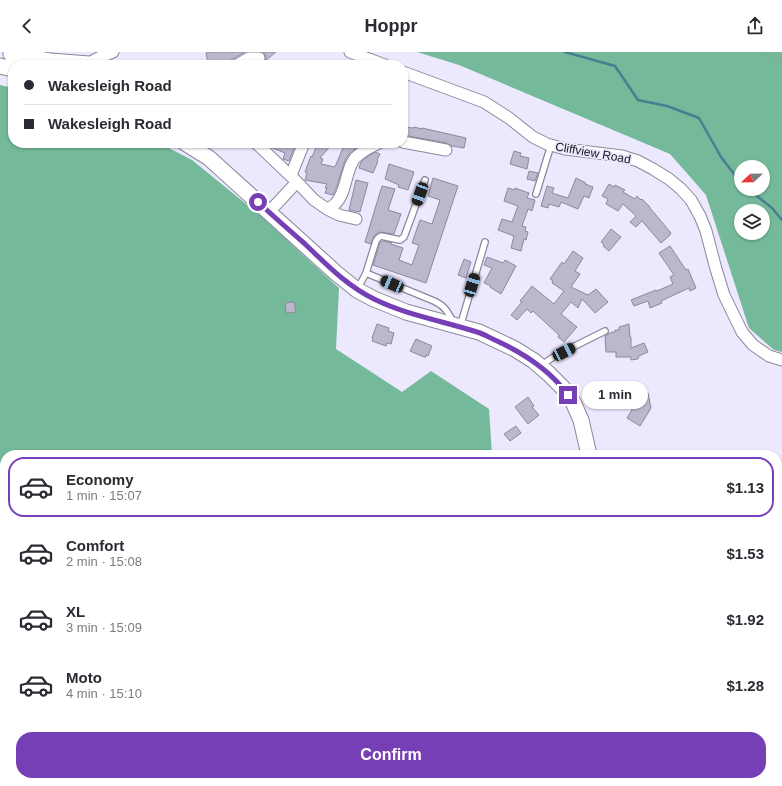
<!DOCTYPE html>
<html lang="en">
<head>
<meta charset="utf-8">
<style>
	:root { --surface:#fff; --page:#f7f7f7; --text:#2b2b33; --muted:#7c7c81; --line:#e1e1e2; --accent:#773fb6 }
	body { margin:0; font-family:Arial,sans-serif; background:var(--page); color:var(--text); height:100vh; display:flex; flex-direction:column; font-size:15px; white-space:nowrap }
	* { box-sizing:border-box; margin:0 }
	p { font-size:13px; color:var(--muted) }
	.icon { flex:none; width:22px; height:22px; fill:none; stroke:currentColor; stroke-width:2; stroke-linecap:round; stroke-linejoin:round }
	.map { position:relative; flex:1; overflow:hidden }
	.panel { position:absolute; left:0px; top:398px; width:782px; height:336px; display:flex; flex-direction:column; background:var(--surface); border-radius:16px 16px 0 0; box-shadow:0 1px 3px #0004 }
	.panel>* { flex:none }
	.banner { position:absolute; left:8px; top:8px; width:400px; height:88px; border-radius:16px; box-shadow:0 1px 3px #0004; display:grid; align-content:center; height:88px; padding:0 16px; background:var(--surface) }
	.needle { width:26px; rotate:248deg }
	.buttons { position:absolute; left:734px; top:108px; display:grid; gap:8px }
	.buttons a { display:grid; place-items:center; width:36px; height:36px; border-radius:50%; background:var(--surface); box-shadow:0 1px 3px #0004; font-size:20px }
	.end { position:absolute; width:18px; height:18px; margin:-9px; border:5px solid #773fb6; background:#fff; box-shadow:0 0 0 2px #fff }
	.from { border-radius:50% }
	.bubble { position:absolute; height:28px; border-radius:14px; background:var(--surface); box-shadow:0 1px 3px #0004; font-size:13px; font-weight:700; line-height:28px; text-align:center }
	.car { position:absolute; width:12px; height:24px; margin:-12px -6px; border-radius:5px; box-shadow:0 0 3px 1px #0007; background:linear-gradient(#222 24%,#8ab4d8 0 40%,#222 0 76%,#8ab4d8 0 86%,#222 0) }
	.banner b { display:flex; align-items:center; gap:14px; height:38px; font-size:15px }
	.banner b+b { border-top:1px solid var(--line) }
	.banner i { width:10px; height:10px; background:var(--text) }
	ul { padding:7px 0 0; list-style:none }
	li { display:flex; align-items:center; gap:12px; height:60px; margin:0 8px 6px; padding:0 8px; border:2px solid transparent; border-radius:16px }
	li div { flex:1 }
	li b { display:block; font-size:15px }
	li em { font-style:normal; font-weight:700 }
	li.on { border-color:var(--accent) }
	li>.icon { width:36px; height:36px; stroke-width:1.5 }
	.button { display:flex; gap:8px; margin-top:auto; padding:8px 16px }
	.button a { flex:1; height:46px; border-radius:16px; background:var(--accent); color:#fff; font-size:16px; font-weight:700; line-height:46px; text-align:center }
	header { display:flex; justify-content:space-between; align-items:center; height:52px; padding:0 16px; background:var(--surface); font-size:18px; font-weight:700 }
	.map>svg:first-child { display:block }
	.forest { fill:#74b999; fill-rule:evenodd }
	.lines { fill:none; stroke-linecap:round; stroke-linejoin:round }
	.stream { stroke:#497e92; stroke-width:2.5 }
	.building { fill:#bab8cc; stroke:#8c899d }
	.service-casing { stroke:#8c889b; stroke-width:8 }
	.minor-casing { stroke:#8c889b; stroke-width:13 }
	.secondary-casing { stroke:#8c889b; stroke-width:17 }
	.path { stroke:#9a97a8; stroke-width:1.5; stroke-dasharray:1 3; stroke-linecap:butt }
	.service { stroke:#fff; stroke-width:5.5 }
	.minor { stroke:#fff; stroke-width:11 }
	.secondary { stroke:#fff; stroke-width:15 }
	.route { stroke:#773fb6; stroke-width:5 }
	.labels { text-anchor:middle; stroke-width:3.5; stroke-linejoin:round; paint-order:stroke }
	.street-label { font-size:12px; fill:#16141c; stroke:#ece8fe }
</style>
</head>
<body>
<header><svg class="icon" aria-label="back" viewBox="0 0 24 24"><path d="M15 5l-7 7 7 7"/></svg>Hoppr<svg class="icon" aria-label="share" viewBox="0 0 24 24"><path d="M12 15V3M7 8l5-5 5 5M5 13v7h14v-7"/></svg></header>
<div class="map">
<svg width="782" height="734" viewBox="0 0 782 734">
	<rect width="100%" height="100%" fill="#ece8fe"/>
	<path class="forest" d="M417 0H782V300L774 298 749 276 706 143 670 102 459 13ZM741 115H763V137H741ZM741 159H763V181H741Z
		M0 33 13 36V91H159L192 108 261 164 339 236 336 297 402 340 431 319 489 357 492 403H5V693L0 679Z
		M18 729H148L149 734H19Z"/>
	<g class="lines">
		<path class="stream" d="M565 0 615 14 638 48 667 54 699 66 721 105 741 131
			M748 137 772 156 782 168"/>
	</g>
	<path class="building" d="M210 0H245L231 8V10L221 12 220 10 208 12 206 1Z
		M263 0H276L265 9 266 6 265 3Z
		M403 75 414 76V75L422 77V76L466 86 464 96 452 94 447 91 403 83Z
		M266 91H296L289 109 283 107 285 101 270 95Z
		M318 91H333L320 106 323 107 321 112 335 115 345 91H358L355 97 349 102 345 108 337 134 333 143 325 141 327 136H325L327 132 305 128 307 121 305 120 309 109 311 104 312 105Z
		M514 99 521 101 520 104 529 106 527 117 510 112Z
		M375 100 380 102 377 108 378 109 373 121 359 116 361 110 367 105Z
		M389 112 414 120 408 138 398 135 399 133 385 127Z
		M529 119 538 121 535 129 527 127Z
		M433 126 458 134 426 231 373 213 380 191 382 189 392 191 391 192 403 196 399 208 412 213 419 193 412 191 420 168 432 172 440 148 428 144Z
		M576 126 586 131 585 132 593 135 589 146 584 144 578 157 561 150 559 155 549 152 548 156 541 154 547 134 554 136 552 141 568 146Z
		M356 128 368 131 360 160 349 158Z
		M609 132 614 135 615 133 625 138 623 140 635 147 637 144 641 148 642 147 650 155V156L671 181 670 183 661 191 642 169 636 175 630 170 636 164 623 152 618 159 606 152 608 147 602 144Z
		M382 134 395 137 388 158 401 162 394 182 380 180 374 184 371 192 365 190Z
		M508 136 515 138V136L529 141 527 146 535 148 532 159 528 157 522 174 526 175 525 179 528 180 526 188 524 187 521 199 511 196 514 184 498 178 502 167 512 170 518 154 504 149Z
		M611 177 621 185 609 199 603 194 604 192 601 190Z
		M670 194 686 218 688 217 696 236 690 239 689 236 661 249 662 251 650 256 648 249 634 254 631 248 656 238 657 239 673 232 670 225 674 223 659 201Z
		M573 199 583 206 575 219 580 222 571 235 588 243 596 237 608 250 595 261 582 247 578 256 571 250 561 262 577 275 564 290 558 285 559 283 533 259 531 261 527 257 517 268 511 263 522 250 520 249 532 234 554 252 564 239 552 231 553 229 550 227 562 210 564 212Z
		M487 205 503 211 505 208 516 214 501 242 490 235 491 234 484 231 492 216 484 213Z
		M464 207 471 210 466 226 458 223Z
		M294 250 296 260 286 261 285 251Z
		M377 272 389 276 388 279 394 281 391 292 387 291 386 294 372 289 373 287 372 286Z
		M629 272 630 285H631V296L644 291 648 300 639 304 638 307 631 308V305H616V300H606L605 284 612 280H615V278H619V275Z
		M416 287 432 294 428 304 426 303V305H424L410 299Z
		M633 332 648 341 651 356 640 374 627 366 636 351 625 344Z
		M528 345 534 354 532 355 539 363 528 372 515 355Z
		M516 374 521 381 510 389 504 382Z"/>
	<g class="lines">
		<g class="service-casing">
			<path id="service" d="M536 142 551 93
				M366 221 434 249C445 254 448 260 453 270
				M357 238 366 221 376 189 378 186 381 184 400 188 404 185 425 128
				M460 275 485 190
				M540 314 555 304 605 279
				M777 619 782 614
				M280 729 287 734
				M342 729 345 734
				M563 729V734
				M190 734 193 729
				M381 734 391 731 397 732"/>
		</g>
		<g class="minor-casing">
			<path id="minor" d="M350 0 385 13
				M87 13 96 7 113 0
				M237 13 249 6H259
				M403 20 484 50 509 66 533 85 547 92 565 97 622 104 638 109 653 117 669 127 681 137 691 148 700 164 706 179 716 217 724 243 742 280 753 293 769 304 782 308
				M403 90 446 98
				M256 91 297 130 314 148 327 157 339 163 356 167
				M291 123 304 91
				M327 157C330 156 333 154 335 152 347 141 345 118 355 106 362 99 370 95 379 91
				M269 160 297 130
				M777 723 782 719
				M397 732 404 734
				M507 734 511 729
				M764 734 770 729"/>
		</g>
		<g class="secondary-casing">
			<path id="secondary" d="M11 2 50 9 89 12
				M0 14 13 17
				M185 91 209 106 336 221 357 238 374 247 406 260 479 280 515 297 534 309 549 322 563 336 573 350 581 368 589 403
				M777 639 782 643"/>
		</g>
		<path class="path" d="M755 0 782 6"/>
		<use href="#service" class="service"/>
		<use href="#minor" class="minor"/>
		<use href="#secondary" class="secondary"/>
	</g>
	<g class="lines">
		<path class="route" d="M258 150C273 164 289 178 305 192 326 212 347 234 374 247 406 263 443 269 477 280 484 282 490 286 497 289 525 302 550 318 568 343"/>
	</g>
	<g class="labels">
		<g class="street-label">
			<text transform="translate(593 101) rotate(10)" y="4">Cliffview Road</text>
		</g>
	</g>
</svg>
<div class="buttons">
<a><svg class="needle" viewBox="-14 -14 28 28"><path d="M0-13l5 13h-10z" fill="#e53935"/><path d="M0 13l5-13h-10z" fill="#7c7c81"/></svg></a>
<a><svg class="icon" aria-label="layers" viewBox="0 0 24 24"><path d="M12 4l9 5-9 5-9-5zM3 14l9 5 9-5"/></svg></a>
</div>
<i class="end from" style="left:258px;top:150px"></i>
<i class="end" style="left:568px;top:343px"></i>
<div class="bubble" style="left:582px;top:329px;width:66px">1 min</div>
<i class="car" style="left:420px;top:142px;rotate:200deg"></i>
<i class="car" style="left:392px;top:232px;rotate:293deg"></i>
<i class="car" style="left:472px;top:233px;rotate:17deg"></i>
<i class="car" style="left:564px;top:300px;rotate:63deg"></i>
<div class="banner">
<b><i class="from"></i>Wakesleigh Road</b>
<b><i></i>Wakesleigh Road</b>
</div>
<section class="panel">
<ul>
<li class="on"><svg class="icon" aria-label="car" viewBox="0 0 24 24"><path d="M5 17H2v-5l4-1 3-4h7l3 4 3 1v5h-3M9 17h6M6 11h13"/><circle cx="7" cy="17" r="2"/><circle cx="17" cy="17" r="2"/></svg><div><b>Economy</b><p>1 min · 15:07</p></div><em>$1.13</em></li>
<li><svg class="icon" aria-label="car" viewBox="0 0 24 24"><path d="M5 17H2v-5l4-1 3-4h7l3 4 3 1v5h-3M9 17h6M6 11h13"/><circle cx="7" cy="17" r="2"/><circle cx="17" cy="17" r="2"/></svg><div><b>Comfort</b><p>2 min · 15:08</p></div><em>$1.53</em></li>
<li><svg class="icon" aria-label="car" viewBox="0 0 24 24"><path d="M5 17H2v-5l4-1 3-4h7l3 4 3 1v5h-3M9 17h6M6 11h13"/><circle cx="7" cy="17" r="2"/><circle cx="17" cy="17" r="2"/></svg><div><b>XL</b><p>3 min · 15:09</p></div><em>$1.92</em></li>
<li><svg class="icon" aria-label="car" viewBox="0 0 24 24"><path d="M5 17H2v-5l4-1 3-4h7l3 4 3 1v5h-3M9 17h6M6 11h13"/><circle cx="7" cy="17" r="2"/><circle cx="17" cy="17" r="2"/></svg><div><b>Moto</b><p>4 min · 15:10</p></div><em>$1.28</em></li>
</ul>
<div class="button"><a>Confirm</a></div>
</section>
</div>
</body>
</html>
